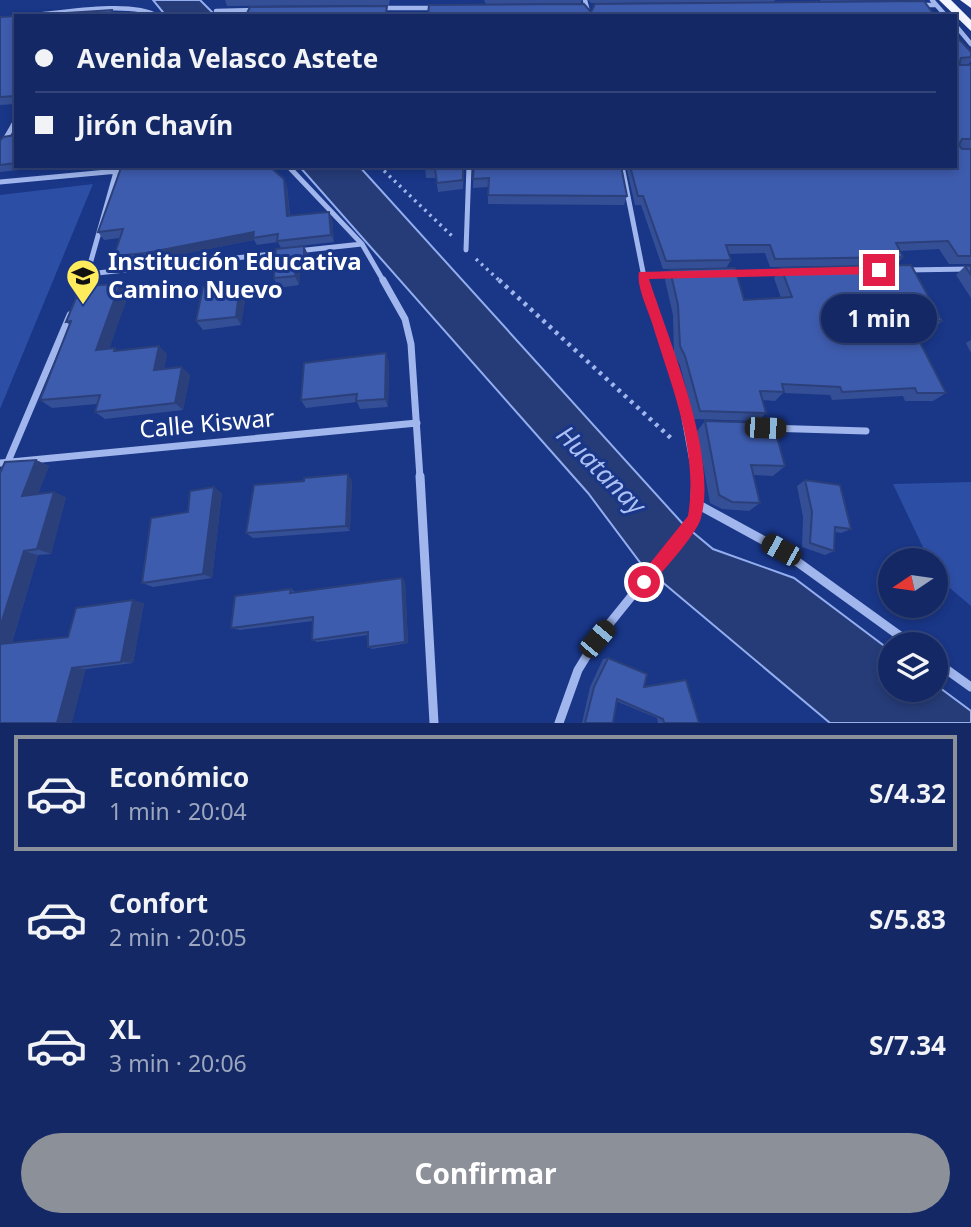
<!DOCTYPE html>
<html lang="es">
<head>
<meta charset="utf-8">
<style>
	:root { --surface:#132865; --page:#20346e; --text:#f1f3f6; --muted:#9da6bf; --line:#324479; --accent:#8c9099 }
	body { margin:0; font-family:"Noto Sans",sans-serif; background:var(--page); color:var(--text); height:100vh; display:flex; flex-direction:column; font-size:26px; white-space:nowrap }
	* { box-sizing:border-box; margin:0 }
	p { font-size:23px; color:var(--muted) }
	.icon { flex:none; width:38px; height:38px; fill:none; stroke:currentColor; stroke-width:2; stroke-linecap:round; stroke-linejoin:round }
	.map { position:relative; height:723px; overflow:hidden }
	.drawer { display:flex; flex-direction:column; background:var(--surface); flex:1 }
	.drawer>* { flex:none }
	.banner { position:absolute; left:14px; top:14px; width:943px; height:154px; border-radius:0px; box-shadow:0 4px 10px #0003,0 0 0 2px var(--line); display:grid; align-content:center; height:154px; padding:0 21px; background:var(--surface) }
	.needle { width:46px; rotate:257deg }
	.buttons { position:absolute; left:878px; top:548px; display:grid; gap:14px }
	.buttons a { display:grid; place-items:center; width:70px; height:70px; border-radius:50%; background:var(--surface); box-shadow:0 4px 10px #0003,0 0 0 2px var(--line); font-size:35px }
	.end { position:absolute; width:32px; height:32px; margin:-16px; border:9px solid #e11d48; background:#fff; box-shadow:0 0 0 4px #fff }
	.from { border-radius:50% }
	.bubble { position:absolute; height:49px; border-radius:24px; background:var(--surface); box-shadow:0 4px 10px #0003,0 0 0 2px var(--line); font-size:23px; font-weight:700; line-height:49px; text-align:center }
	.car { position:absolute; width:21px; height:42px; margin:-21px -10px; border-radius:9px; box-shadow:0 0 5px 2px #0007; background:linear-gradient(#222 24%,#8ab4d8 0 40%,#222 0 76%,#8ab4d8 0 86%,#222 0) }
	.banner b { display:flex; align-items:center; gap:24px; height:66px; font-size:26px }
	.banner b+b { border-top:2px solid var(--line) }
	.banner i { width:18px; height:18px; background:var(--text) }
	ul { padding:12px 0 0; list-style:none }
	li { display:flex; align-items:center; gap:21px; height:116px; margin:0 14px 10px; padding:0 7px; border:4px solid transparent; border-radius:0px }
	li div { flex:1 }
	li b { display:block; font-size:26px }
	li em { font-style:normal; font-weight:700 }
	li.on { border-color:var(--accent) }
	li>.icon { width:63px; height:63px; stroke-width:1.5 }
	.action { display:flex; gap:14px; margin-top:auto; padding:14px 21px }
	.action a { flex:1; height:80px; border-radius:42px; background:var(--accent); color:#fff; font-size:28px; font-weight:700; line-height:80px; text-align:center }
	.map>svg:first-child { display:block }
	.green { fill:#2c4ea5 }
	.water { fill:#263c78; stroke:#93aeef; stroke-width:2 }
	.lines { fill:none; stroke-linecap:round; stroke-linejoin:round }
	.path-far1 { stroke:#a0b6ed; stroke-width:3.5; stroke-dasharray:2.5 4.5; stroke-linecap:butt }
	.path { stroke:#a0b6ed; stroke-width:4.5; stroke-dasharray:3.5 5; stroke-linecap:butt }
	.minor-far3 { stroke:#a0b6ed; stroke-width:4.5 }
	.minor-far2 { stroke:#a0b6ed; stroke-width:5 }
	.minor-far1 { stroke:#a0b6ed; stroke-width:7 }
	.minor { stroke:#a0b6ed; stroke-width:9 }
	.trunk { fill:#f2f5ff; fill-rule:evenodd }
	.wall { fill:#354f96 }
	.shaded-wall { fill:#2b407a }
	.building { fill:#3e5cae; stroke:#2b407a; stroke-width:2 }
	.route { fill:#e11d48 }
	.labels { text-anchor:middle; stroke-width:6; stroke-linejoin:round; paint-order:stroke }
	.poi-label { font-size:24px; font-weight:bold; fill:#fff; stroke:#193687; text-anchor:start }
	.street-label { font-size:24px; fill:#fff; stroke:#193687 }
	.water-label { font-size:26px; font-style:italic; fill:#acc0f4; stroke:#193687 }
</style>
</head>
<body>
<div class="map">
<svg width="971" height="723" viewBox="0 0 971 723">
	<rect width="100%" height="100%" fill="#193687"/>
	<path class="green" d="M93 184 0 409V195Z
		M971 482V606L938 578 936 560H929L893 484Z"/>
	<path class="water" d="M153 0H200L216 16H166Z
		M299 166H359L683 524 713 549 794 578 891 651V690H936V685L971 711V723H830L642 565 588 493Z"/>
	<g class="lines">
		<path class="path-far1" d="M379 166 452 236
			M476 259 501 282"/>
		<path class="path" d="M499 280 673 440"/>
		<path class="minor-far3" d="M585 0 589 16
			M932 0 946 16
			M917 5H936
			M378 8H436
			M216 11 258 10
			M27 16C60 13 132 0 157 16
			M956 26 971 44
			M13 125 16 121"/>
		<path class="minor-far2" d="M0 148 14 124
			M288 166 362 244 384 282
			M622 166 645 282
			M0 182 118 171
			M466 250 469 166
			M297 251 362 244
			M906 270 971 269
			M727 273 785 272
			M88 274 282 253
			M642 275 677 274
			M85 282 116 172"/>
		<path class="minor-far1" d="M383 280 405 319 411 344 420 478
			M644 280 681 396 696 478
			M79 295 85 280
			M766 428 866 431
			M0 463 417 423
			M1 478 70 315"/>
		<path class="minor" d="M420 476 434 723
			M0 479 1 476
			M697 504 781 550 911 644
			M936 662 971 687
			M559 723 578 670 597 639 694 519 696 476"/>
		<path class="trunk" d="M939 0H951L971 20V31Z
			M960 0H971V8Z"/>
	</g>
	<path class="wall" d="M225 0H390L389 5 227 6Z
		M484 0H582L581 3 486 4Z
		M588 0H775L774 2 591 3Z
		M820 0H910L821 1Z
		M591 12 935 16H248L247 13 388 14Z
		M16 16V104L0 105V17Z
		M956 37 971 52V61L968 65H971V148H961L971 149V264H949L939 249 900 251 903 257 895 265 770 267 765 253 729 254 731 260 726 268 663 269 641 205H635L626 166H956Z
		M16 135V166H55L0 172V141Z
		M231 166V169L287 186 290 216 332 220 334 242 281 248 278 242 257 245 254 240 152 260 120 263 114 256 120 238 104 240 98 232Z
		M425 166H464L463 189 438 192 436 178H426Z
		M474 166 627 196 624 205 488 204V187L473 188Z
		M304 246 308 255V271L300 272 299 285 278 288 274 278Z
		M965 266H971V298L956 275Z
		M781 268 942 321 931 331H914L946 393 933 401H905L903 396 832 400 830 395 783 393 775 401 763 400 766 413 758 421 694 419 680 365 674 355 673 315 665 280 670 270 744 300 781 298 774 278Z
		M120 284 129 293 109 349 118 351 167 354 164 369 190 375 183 410 105 419 95 412 97 404 52 408 40 400 70 325 66 322Z
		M240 284 246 293 241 325 203 330 196 321Z
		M971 340V353L966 343Z
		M389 362 388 407 360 409 357 402 306 408 301 400Z
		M705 421 785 466 773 476 753 475 760 503 749 511 722 509 710 503 697 431Z
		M36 460 49 466 38 494 66 497 51 554 38 555 12 643 68 637 144 603 133 663 86 669 0 723Z
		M352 480 350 531 253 538 246 533Z
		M805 480 851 529 841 533 835 532 834 551 825 555 802 547 803 517 797 486Z
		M222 493 212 578 153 587 142 583 188 512Z
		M405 581 408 643 372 649 368 647V635L317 642 312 640 313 621 240 630 231 628 291 589 296 592Z
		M608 658 644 686 686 680 699 723H658L657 718 616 701 613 723H582L590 687 603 659Z"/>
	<path class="shaded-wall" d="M284 179 287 186 290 223 287 216Z
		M329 212 332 220 334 242 331 235Z
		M254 232V240L152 260 146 253Z
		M304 246 308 255V271L304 262Z
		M296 263 300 272 299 285 295 276Z
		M120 284 129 293 106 358 96 350Z
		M240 284 246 293 241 325 236 317Z
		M159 346 167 354 162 378 154 370Z
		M386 353 389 362 388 407 385 399Z
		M182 367 190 375 183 410 175 403Z
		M36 460 49 466 35 502 22 496Z
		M348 474 352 480 350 531 346 526Z
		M214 487 222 493 212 578 203 574Z
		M54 492 66 497 51 554 37 549Z
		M24 551 38 555 11 646 0 645V627Z
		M402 578 405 581 408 643 405 642Z
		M133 600 144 603 133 663 121 662Z
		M72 668 86 669 72 723H57Z"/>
	<path class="building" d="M924 1 935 16H256L257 13H247L250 7 387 6 386 14H428L429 5 584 4 591 12 595 4Z
		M112 10 111 16H19Z
		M16 16V96L0 97V17Z
		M956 37 958 38 971 52V57L961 58 959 65H971V139H962L959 145 962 149H971V256H958L948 241 896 243 903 257 775 259 770 245H726L731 260 666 261 643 196H638L630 166H956Z
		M16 135V163L0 165V141L3 137Z
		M138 166H228V169L269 166 284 179 287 216 329 212 331 235 277 241 278 234 253 238 254 232 146 253 114 256 123 229 98 232 121 168Z
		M425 166H463V180L437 183 435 169H425Z
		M474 166H621L627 196 488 195 489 178 473 179Z
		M304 246V262L296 263 295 276 274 278 276 249Z
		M911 265 942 321H909L946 393H917L915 388 842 392 840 387 782 384 784 392 760 391 766 413 700 411 685 356 680 346 678 305 670 270 735 268 744 300 792 297 781 268Z
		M965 266H971V275Z
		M120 284 96 350 115 348 114 351 159 346 154 370 182 367 175 403 95 412 100 395 40 400 71 321 66 322 81 286Z
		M240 284 236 317 196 321 203 287Z
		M386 353 385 399 356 401 357 394 301 400 304 363Z
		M705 421 773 423 785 466 751 465 760 503 732 502 719 495Z
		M36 460 22 496 54 492 37 549 24 551 0 627V473L5 462Z
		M348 474 346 526 246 533 254 485 304 481V478Z
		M805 480 840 485 851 529 835 527 834 551 810 543 812 512Z
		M214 487 203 574 142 583 151 518 188 512 190 491Z
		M402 578 405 642 368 647V632L312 640 313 617 231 628 235 596 291 589 290 593Z
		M133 600 121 662 72 668 57 723H0V644L68 637 76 608Z
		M608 658 647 674 644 687 686 680 699 723H664L663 719 617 699 613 723H585L594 687Z"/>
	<path class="route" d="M879 266 884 270 879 274 649 279C669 341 718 455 701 518 697 534 661 573 649 587H639V577L688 516C699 450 671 385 652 323 648 309 636 286 639 272Z"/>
	<defs>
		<g id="school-pin" transform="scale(1.75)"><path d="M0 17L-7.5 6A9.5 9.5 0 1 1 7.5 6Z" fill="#ffec5c" stroke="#193687"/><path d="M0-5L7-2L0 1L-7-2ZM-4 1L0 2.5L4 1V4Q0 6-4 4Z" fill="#111"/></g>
	</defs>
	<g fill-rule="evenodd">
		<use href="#school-pin" x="83" y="276"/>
	</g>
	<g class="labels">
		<g class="poi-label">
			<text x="108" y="270">Institución Educativa<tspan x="108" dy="28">Camino Nuevo</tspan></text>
		</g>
		<g class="street-label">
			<text transform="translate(207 424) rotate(-5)" y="8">Calle Kiswar</text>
		</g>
		<g class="water-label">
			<text transform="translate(601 470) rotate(45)" y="9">Huatanay</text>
		</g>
	</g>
</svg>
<div class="buttons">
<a><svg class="needle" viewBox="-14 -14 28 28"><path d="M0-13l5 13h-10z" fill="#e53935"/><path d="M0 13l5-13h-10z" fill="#9da6bf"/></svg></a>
<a><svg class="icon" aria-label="layers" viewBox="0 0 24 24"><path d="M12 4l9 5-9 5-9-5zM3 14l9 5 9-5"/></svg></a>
</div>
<i class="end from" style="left:644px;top:582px"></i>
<i class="end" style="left:879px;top:270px"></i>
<div class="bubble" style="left:821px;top:294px;width:116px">1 min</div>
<i class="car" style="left:765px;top:428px;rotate:92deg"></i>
<i class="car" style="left:781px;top:550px;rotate:299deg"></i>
<i class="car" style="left:597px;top:639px;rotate:40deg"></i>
<div class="banner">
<b><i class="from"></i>Avenida Velasco Astete</b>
<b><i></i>Jirón Chavín</b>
</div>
</div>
<section class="drawer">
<ul>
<li class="on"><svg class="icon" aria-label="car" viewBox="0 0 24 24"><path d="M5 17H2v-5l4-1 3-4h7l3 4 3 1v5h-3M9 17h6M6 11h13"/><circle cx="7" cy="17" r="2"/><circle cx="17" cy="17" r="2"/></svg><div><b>Económico</b><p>1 min · 20:04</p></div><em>S/4.32</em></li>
<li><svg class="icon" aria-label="car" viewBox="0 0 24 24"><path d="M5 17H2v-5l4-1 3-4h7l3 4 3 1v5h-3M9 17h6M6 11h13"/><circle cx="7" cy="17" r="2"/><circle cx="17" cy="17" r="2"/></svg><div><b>Confort</b><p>2 min · 20:05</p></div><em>S/5.83</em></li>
<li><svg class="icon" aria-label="car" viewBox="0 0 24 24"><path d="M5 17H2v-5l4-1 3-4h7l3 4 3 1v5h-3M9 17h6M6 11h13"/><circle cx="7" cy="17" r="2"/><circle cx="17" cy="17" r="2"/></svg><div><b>XL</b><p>3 min · 20:06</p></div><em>S/7.34</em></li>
</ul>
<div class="action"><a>Confirmar</a></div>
</section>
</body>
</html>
